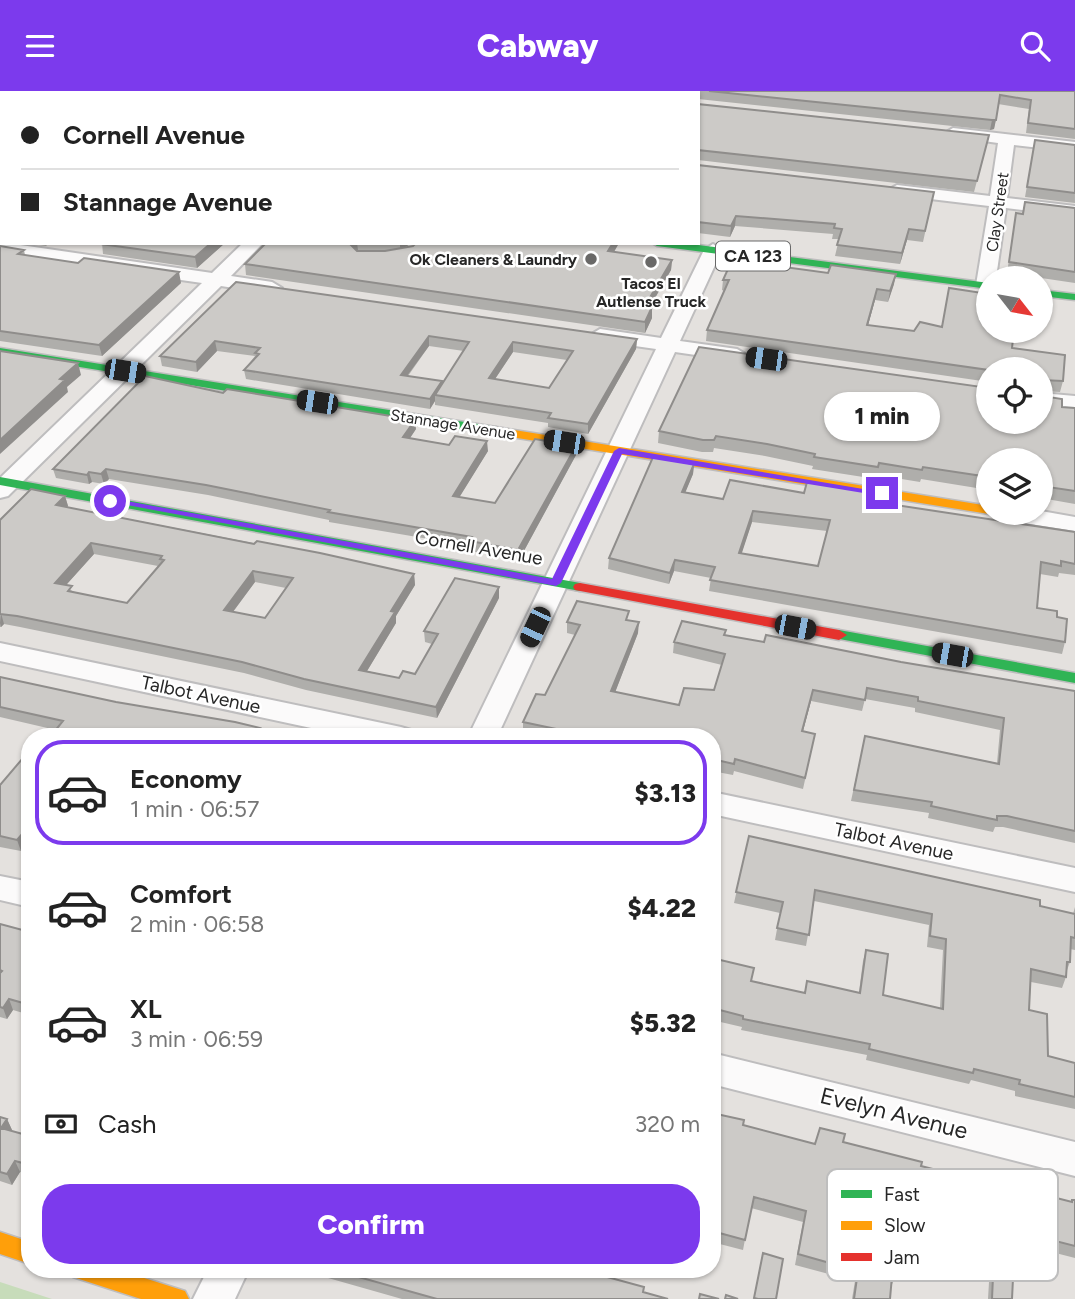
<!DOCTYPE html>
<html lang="en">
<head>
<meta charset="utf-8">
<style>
	:root { --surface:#fff; --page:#f2f2f2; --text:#222; --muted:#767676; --line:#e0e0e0; --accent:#7c3aed }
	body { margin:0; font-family:Figtree,sans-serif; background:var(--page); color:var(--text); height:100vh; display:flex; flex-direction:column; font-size:26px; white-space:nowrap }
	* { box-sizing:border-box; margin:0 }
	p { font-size:23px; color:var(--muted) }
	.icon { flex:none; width:38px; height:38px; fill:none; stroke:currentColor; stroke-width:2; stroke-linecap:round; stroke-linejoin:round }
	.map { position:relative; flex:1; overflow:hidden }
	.sheet { position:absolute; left:21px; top:637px; width:700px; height:550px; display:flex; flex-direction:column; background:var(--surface); border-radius:28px; box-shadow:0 2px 5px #0004 }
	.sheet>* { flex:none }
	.top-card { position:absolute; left:0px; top:0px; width:700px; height:154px; box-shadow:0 2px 5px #0004; display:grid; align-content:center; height:154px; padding:0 21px; background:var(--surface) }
	.needle { width:46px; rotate:121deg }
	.buttons { position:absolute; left:976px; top:175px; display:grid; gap:14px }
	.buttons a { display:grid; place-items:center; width:77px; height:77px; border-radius:50%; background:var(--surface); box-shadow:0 2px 5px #0004; font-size:35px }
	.end { position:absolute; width:32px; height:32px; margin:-16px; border:9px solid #7c3aed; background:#fff; box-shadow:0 0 0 4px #fff }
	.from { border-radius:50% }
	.bubble { position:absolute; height:49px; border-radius:24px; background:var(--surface); box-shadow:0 2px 5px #0004; font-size:23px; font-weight:800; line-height:49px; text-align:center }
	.car { position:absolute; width:21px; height:42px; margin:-21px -10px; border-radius:9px; box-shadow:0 0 5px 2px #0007; background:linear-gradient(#222 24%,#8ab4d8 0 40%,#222 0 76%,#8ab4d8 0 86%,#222 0) }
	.top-card b { display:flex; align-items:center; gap:24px; height:66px; font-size:26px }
	.top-card b+b { border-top:2px solid var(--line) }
	.top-card i { width:18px; height:18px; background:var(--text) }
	ul { padding:12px 0 0; list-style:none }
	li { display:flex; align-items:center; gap:21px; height:105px; margin:0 14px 10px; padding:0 7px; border:4px solid transparent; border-radius:28px }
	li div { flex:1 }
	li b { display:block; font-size:26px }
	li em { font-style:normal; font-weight:800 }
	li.current { border-color:var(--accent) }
	li>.icon { width:63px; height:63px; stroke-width:1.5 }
	.pay { display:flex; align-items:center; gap:18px; height:77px; padding:0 21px; font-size:26px }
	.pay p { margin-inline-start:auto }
	.button { display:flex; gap:14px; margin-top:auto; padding:14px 21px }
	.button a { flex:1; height:80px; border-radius:28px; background:var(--accent); color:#fff; font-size:28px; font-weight:800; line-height:80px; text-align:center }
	header { display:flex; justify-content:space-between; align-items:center; height:91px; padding:0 21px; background:var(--accent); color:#fff; font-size:32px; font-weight:800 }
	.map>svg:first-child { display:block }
	.green { fill:#c7dcba }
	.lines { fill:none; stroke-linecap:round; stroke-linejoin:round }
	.street-casing { stroke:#bebdbe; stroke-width:4 }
	.fast-casing { stroke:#bebdbe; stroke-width:3 }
	.slow-casing { stroke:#bebdbe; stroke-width:3 }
	.jam-casing { stroke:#bebdbe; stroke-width:3 }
	.street { fill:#fbfafa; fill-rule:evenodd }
	.fast { fill:#30b455; fill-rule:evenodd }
	.slow { fill:#ff9f0a; fill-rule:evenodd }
	.jam { fill:#e5322d; fill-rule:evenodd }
	.wall { fill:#afaeab; fill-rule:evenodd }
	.shaded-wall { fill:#8f8d8b }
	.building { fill:#cccac7; stroke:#8f8d8b; stroke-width:2; fill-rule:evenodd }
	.route { fill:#7c3aed }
	.poi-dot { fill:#696867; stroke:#fff; stroke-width:2.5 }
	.labels { text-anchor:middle; stroke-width:5; stroke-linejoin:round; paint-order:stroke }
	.far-street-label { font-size:16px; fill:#272727; stroke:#fff }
	.far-poi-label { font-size:16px; font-weight:bold; fill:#272727; stroke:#fff; text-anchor:end }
	.shield { fill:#fff; stroke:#686868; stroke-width:2 }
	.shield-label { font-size:18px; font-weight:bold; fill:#272727 }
	.street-label { font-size:19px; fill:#272727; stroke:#fff }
	.near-street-label { font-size:23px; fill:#272727; stroke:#fff }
	.key { fill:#fff; stroke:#bebebe; stroke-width:2 }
	.key-label { font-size:19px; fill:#272727 }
</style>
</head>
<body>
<header><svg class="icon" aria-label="menu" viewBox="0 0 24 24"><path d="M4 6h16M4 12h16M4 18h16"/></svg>Cabway<svg class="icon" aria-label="search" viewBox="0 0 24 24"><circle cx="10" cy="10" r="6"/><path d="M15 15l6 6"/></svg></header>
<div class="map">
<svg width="1075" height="1208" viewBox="0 0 1075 1208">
	<rect width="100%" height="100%" fill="#e4e1de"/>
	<path class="green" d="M0 1191 52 1208H0Z"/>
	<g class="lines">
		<g class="street-casing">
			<path id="street" d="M953 37 1075 51V61L1014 54 1007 107 1075 115V125L1006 117 996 187H989V199L986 200 976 194 989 115 897 104 888 99 897 94 990 105 998 52 947 45 945 42Z
				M0 151 212 182 243 152H263L231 185 272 191 282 197 272 203 221 195 8 405 0 407V387L202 192 0 163Z
				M713 153 722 159 680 250 737 258 747 264 737 270 675 261 497 646H468L656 258 600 250 590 244 600 238 661 247 704 159Z
				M1041 302 1075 305V319L1041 315Z
				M1041 420 1075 426V440L1005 429 996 427 993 422Z
				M0 552 401 636 411 639 415 646H353L0 570Z
				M712 701 1075 777V801L712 723Z
				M0 785 30 791V816L0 809Z
				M712 962 1075 1051V1085L712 993Z
				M208 1178H249L235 1208H193Z"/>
		</g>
		<g class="fast-casing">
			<path id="fast" d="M652 152H683L989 192V198L657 155Z
				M1041 199 1075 203V209L1041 205Z
				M0 257 496 336 502 340 496 344 0 263Z
				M0 386 580 492 587 496 580 500 0 394Z
				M839 539 1075 582V592L834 547 831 544 834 541Z"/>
		</g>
		<g class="slow-casing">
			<path id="slow" d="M496 336 989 415V422H994L989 423 492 343V337Z
				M0 1141 30 1151V1173L0 1163Z
				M70 1178H116L185 1200 189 1208H141L73 1186Z"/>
		</g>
		<g class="jam-casing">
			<path id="jam" d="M580 492 839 539 847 544 839 549 575 499 573 496 575 493Z"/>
		</g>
		<use href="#street" class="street"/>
		<use href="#fast" class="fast"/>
		<use href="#slow" class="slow"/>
		<use href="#jam" class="jam"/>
	</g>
	<path class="wall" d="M0 0H1075V48L1026 42 1029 18 998 13 994 38 990 39 698 8V2H2V59L0 58Z
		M698 11V13L987 53 974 101 698 69Z
		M1035 49 1075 54V112L1025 106Z
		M2 59V149H0V67H1Z
		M698 72V74L934 101 923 151 907 149 900 173 835 165 839 148H832L833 143 735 135 730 146 698 142Z
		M1025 111 1075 117V192L1007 182 1016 122 1022 123Z
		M24 152H49L46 155Z
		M102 152H225L197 177 103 163Z
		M266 152H412L405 156 413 155 416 152H619L614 161 672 169 671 179 650 216 652 227 645 242 246 184 245 173ZM358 159H389L357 160Z
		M0 155 24 159 25 164 181 192 102 265 0 250Z
		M723 189 894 193 888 211 875 209 868 234 1012 257 1063 290 1060 301 1042 300V305L1062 316 1075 317V413L1041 407V369H989V399L921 388 920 391 877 384 876 388 812 378 813 375 765 365 714 357 713 361H702L658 352 659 340 989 331 1041 278H989V291L706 250 707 239 724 200 722 199Z
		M236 191 637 248 636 258 588 343 548 336V332L435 314V310L430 318 246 288 244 279 255 265 217 260 197 281 162 275 160 265ZM429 255 464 260 442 293V290L408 285ZM513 261 567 269 549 297 495 288Z
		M223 302 416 338 410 347 488 360 459 406 495 412 576 355V364L519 469 470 460V455L329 431V429L208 404 109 388 104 393 92 391 89 393 56 387 53 378Z
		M694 373 693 383 685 401 723 408 804 402 872 401 870 410 1075 441V484L1059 482 1058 486 1040 483 1037 517 1057 526 1065 551 1062 563 709 500 711 487 674 480 669 493 608 478 609 467ZM752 431 827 440 818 475 741 463Z
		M65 405 68 415 67 416 414 483 415 494 396 525V532L367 580 399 587 415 583 432 553 425 551 424 540 499 507 437 627 306 599 244 582 20 536 4 533 1 536H0V429ZM94 463 158 475 127 512 74 502 66 494ZM255 491 286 497 265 527 233 521Z
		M629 529 638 542 615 601 679 614 714 599 722 574 673 562 674 551 726 539 725 544 764 551 901 571 1075 600V752L1003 736H995L993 741 928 727 929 722 851 710 865 645 997 672 1000 639 915 621V617L865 608 862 620 811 610 803 640 815 643 803 698 734 680 733 684 712 680V646H540L523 642V631L545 604 575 544 567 542V531Z
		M0 586 116 611 260 637V640L269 644 56 639 0 626Z
		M30 668V755L26 754 21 760 0 756V694Z
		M749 745 1073 823 1075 816V859L1070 858V871L1067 879 1066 886 1062 897 1031 891 1029 919 1048 965 1075 972V1018L1015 1005V1000L971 989 969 993 866 969 867 964 741 939 742 936 712 929V867L751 890 805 902 859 901 863 870 866 859 883 904 940 917 943 859 927 856 929 834 814 810 806 855 775 849 780 822 734 812Z
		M0 833 30 841V924L13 919 7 928 0 926Z
		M712 1022 743 1034 815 1053 843 1051 921 1075 970 1088 973 1082 994 1091 1071 1111 1072 1109H1075V1167L1040 1158V1163L1028 1183 1013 1179 1012 1208H988L990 1174 943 1161 944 1147 900 1135 895 1186 891 1196 890 1208H852L855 1190 795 1174 803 1131 751 1117 743 1159 712 1151V1115L714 1106H712Z
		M0 1026 7 1028 12 1039 11 1040 30 1045V1084L20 1081 12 1094 0 1090Z
		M300 1178H531L553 1183 586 1180 644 1196 643 1201 668 1208H402L300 1179Z"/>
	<path class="shaded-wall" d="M992 29H996L994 38 990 39Z
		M736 125 735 135 730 146 731 135Z
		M909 138 907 149 900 173 902 162Z
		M211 152H225L197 177 195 166Z
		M352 152H357L358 159 351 164 350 153Z
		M400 152H412L400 159Z
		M613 152H619L608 171V160Z
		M672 169 671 179 644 226 645 215Z
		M179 181 181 192 102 265 99 254Z
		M896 183 894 193 888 211 890 200Z
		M877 198 875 209 865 245 867 234Z
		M652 216V227L645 242V231Z
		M429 245V255L401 293V284Z
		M637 248 636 258 588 343V333Z
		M215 250 217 260 197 281 196 271Z
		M513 251V261L489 297V287Z
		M78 272 81 284 67 296 68 301 0 363V349L60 288Z
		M442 290 443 300 435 304V310L430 318V308Z
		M415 329 416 338 404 356 403 346Z
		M487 350 488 360 454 415 453 405Z
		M576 355V364L519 469 518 459Z
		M694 373 693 383 681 412 682 401Z
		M106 378 109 388 104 393 101 383Z
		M89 381 92 391 89 393 87 384Z
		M65 405 68 415 59 425 56 414Z
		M753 420 752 431 738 474 739 462Z
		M91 452 94 463 58 503 55 492Z
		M675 469 674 480 669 493 670 482Z
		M253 480 255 491 226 530 224 519Z
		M414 483 415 494 396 525V532L361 590 359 579 391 520Z
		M499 496V507L437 627 436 616Z
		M1 522 4 533 1 536 0 532Z
		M639 531 638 542 611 612V600Z
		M813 599 811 610 800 651 802 640Z
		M22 743 26 754 21 760 17 749Z
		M718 783 717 795 712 813V807Z
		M9 908 13 919 7 928 3 917Z
		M7 1028 12 1039 6 1047 1 1037Z
		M15 1070 20 1081 12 1094 7 1083Z"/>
	<path class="building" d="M0 0H697V2H2V51L0 50Z
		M709 0H1075V38L1028 32 1031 9 1000 4 996 29H992Z
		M698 11V13L989 44 977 90 698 59Z
		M1035 49 1075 54V102L1027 96Z
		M2 59V139H0V67H1Z
		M698 72V74L934 101 925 140 909 138 902 162 837 154 842 138 834 137 835 133 736 125 731 135 698 131Z
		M1025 111 1075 117V181L1009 171 1016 122 1023 123Z
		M102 152H211L195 166 101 153Z
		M266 152H352L350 153 357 160H385L413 155 416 152H613L608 160 672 169 645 215 652 216 645 231 245 173Z
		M0 155 24 159 18 163 78 172 84 167 179 181 99 254 0 240Z
		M732 169 828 182 831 174 896 183 890 200 877 198 867 234 914 240 920 231 942 236 949 197 989 203V240H1014L1012 257 1065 264 1063 290 1042 289V305L1062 308V316L1075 317V400L1041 395V369H989V386L923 376 922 379 879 372 878 376 814 366 815 363 767 353 716 345 714 349H703L659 340 699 256 989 297V331H1041V278H989V279L707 239 729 189H723Z
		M236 191 637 248 588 333 548 327 551 322 435 304 469 251 429 245 401 284 442 290 430 308 244 279 259 263 255 262 260 257 215 250 196 271 160 265ZM513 251 573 260 549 297 489 287Z
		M0 260 78 272 60 288 65 289 0 349Z
		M145 285 223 302 227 298 415 329 403 346 449 354 455 345 487 350 453 405 495 412 535 348 576 355 518 459 470 450 472 446 328 421 330 419 206 394 106 378 101 383 89 381 87 384 53 378Z
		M653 366 694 373 682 401 723 408 730 389 804 402 807 391 872 401 869 410 1075 441V473L1061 470V475L1041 471 1037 517 1057 520V526L1067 528 1065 551 710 489 715 476 675 469 670 482 609 467ZM753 420 830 429 818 475 739 462Z
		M31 398 65 405 56 414 254 453 257 450 320 462 414 483 391 520 395 521 359 579 399 587 403 580 415 583 438 543 424 540 455 487 499 496 436 616 304 588 242 571 17 525 0 523V429ZM91 452 162 465 160 468 164 469 127 512 68 500 72 495 55 492ZM253 480 293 487 265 527 224 519Z
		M577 510 629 520 626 529 639 531 611 600 679 614 684 597 714 599 725 563 674 551 682 530 726 539 724 544 764 551 766 544 901 571 1075 600V740L1007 725H997V729L931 715 932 711 854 699 865 645 999 673 1004 627 918 610V606L867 597 865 609 813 599 802 640 815 643 805 687 735 668 734 673 712 668V646H594L523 631 536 603 545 604 580 534 567 531Z
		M0 586 116 611 235 631 260 637 258 639 276 646H50L63 630 0 616Z
		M23 667 30 668V745L22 743 17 749 0 745V694Z
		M749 745 1040 809V815L1075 823V847L1071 846 1070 871H1067L1066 886 1031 878 1029 919 1047 923 1048 965 1075 972V1006L1019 993 1020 989 974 978 973 982 869 958 870 953 743 928V925L712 917V867L754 877 751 890 805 902 807 890 860 902 866 859 888 863 883 904 943 918 946 848 930 845 932 823 815 799 809 844 777 837 783 811 736 801Z
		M712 782 718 783 712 807Z
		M0 833 30 841V914L9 908 3 917 0 916V882L2 880 0 879Z
		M712 1022 744 1029 743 1034 815 1053 820 1037 845 1043 843 1051 922 1071 921 1075 972 1088 973 1082 994 1087V1091L1072 1111V1109H1075V1155L1040 1146V1163L1034 1161 1033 1172 1014 1167 1012 1208H992L994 1163 948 1151 949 1137 902 1124 895 1186 892 1185 890 1208H854L858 1180 798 1163 806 1120 754 1106 745 1149 712 1140V1115L717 1096 712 1094Z
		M0 1026 7 1028 1 1037 30 1045V1074L15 1070 7 1083 0 1081Z
		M763 1162 783 1168 776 1208H758L754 1207Z
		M330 1178H531L553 1183 554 1178H585V1180L644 1196 643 1201 668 1208H437Z
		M700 1203 719 1208H699Z
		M726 1204 738 1208H725Z"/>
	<path class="route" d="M619 357 887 402 882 405 622 363 561 492 556 495 106 410 110 407 552 488 614 360Z"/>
	<g class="poi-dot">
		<circle cx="591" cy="168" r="7"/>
		<circle cx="651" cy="171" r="7"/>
	</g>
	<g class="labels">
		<g class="far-street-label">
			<text transform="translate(997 121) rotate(-82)" y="6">Clay Street</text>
			<text transform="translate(453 333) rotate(9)" y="6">Stannage Avenue</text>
		</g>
		<g class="far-poi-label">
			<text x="577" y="174">Ok Cleaners &amp; Laundry</text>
			<text x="651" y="198" text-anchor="middle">Tacos El<tspan x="651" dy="18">Autlense Truck</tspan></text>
		</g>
		<rect class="shield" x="716" y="150.5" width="74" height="29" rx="5"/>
		<g class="shield-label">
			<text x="753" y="171">CA 123</text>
		</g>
		<g class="street-label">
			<text transform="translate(479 456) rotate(10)" y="7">Cornell Avenue</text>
			<text transform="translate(201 603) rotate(12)" y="7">Talbot Avenue</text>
			<text transform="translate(894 750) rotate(12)" y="7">Talbot Avenue</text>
		</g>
		<g class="near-street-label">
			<text transform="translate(894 1022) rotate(14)" y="8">Evelyn Avenue</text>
		</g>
	</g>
	<rect x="827" y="1078" width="231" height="112" rx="10" class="key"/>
	<rect x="841" y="1099" width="31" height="8" fill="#30b455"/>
	<rect x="841" y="1130" width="31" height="9" fill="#ff9f0a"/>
	<rect x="841" y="1162" width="31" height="8" fill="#e5322d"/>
	<g class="key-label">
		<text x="884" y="1110">Fast</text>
		<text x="884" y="1141">Slow</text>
		<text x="884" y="1173">Jam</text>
	</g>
</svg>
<div class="buttons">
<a><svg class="needle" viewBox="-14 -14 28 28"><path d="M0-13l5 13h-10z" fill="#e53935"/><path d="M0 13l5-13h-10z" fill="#767676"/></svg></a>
<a><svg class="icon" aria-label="locate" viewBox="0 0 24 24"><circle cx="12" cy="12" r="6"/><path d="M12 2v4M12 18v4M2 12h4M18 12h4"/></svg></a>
<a><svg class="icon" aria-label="layers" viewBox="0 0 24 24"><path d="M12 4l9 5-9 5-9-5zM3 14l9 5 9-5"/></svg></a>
</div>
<i class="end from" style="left:110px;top:410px"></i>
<i class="end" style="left:882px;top:402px"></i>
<div class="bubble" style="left:824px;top:301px;width:116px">1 min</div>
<i class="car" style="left:766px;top:268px;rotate:278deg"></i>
<i class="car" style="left:125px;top:280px;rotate:99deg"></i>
<i class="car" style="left:317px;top:311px;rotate:279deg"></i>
<i class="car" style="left:564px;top:351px;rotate:279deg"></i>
<i class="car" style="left:535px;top:536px;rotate:205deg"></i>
<i class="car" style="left:795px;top:536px;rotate:101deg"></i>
<i class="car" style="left:952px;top:564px;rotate:280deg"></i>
<div class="top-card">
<b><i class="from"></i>Cornell Avenue</b>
<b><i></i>Stannage Avenue</b>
</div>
<section class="sheet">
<ul>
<li class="current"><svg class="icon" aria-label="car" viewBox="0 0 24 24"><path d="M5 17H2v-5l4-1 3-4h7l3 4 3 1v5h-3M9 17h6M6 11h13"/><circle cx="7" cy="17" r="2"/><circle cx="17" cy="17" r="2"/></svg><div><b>Economy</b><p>1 min · 06:57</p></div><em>$3.13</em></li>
<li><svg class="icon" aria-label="car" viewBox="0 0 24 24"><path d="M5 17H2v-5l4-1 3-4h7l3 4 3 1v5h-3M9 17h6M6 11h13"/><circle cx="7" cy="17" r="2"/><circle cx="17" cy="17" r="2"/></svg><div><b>Comfort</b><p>2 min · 06:58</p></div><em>$4.22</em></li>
<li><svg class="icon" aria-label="car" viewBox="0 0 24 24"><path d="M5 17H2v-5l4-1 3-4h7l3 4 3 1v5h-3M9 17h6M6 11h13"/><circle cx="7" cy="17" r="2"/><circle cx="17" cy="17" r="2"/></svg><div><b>XL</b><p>3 min · 06:59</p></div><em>$5.32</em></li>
</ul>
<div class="pay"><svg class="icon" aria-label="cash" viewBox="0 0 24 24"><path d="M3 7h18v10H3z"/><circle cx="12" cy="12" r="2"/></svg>Cash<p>320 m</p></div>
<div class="button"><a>Confirm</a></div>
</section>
</div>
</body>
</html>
